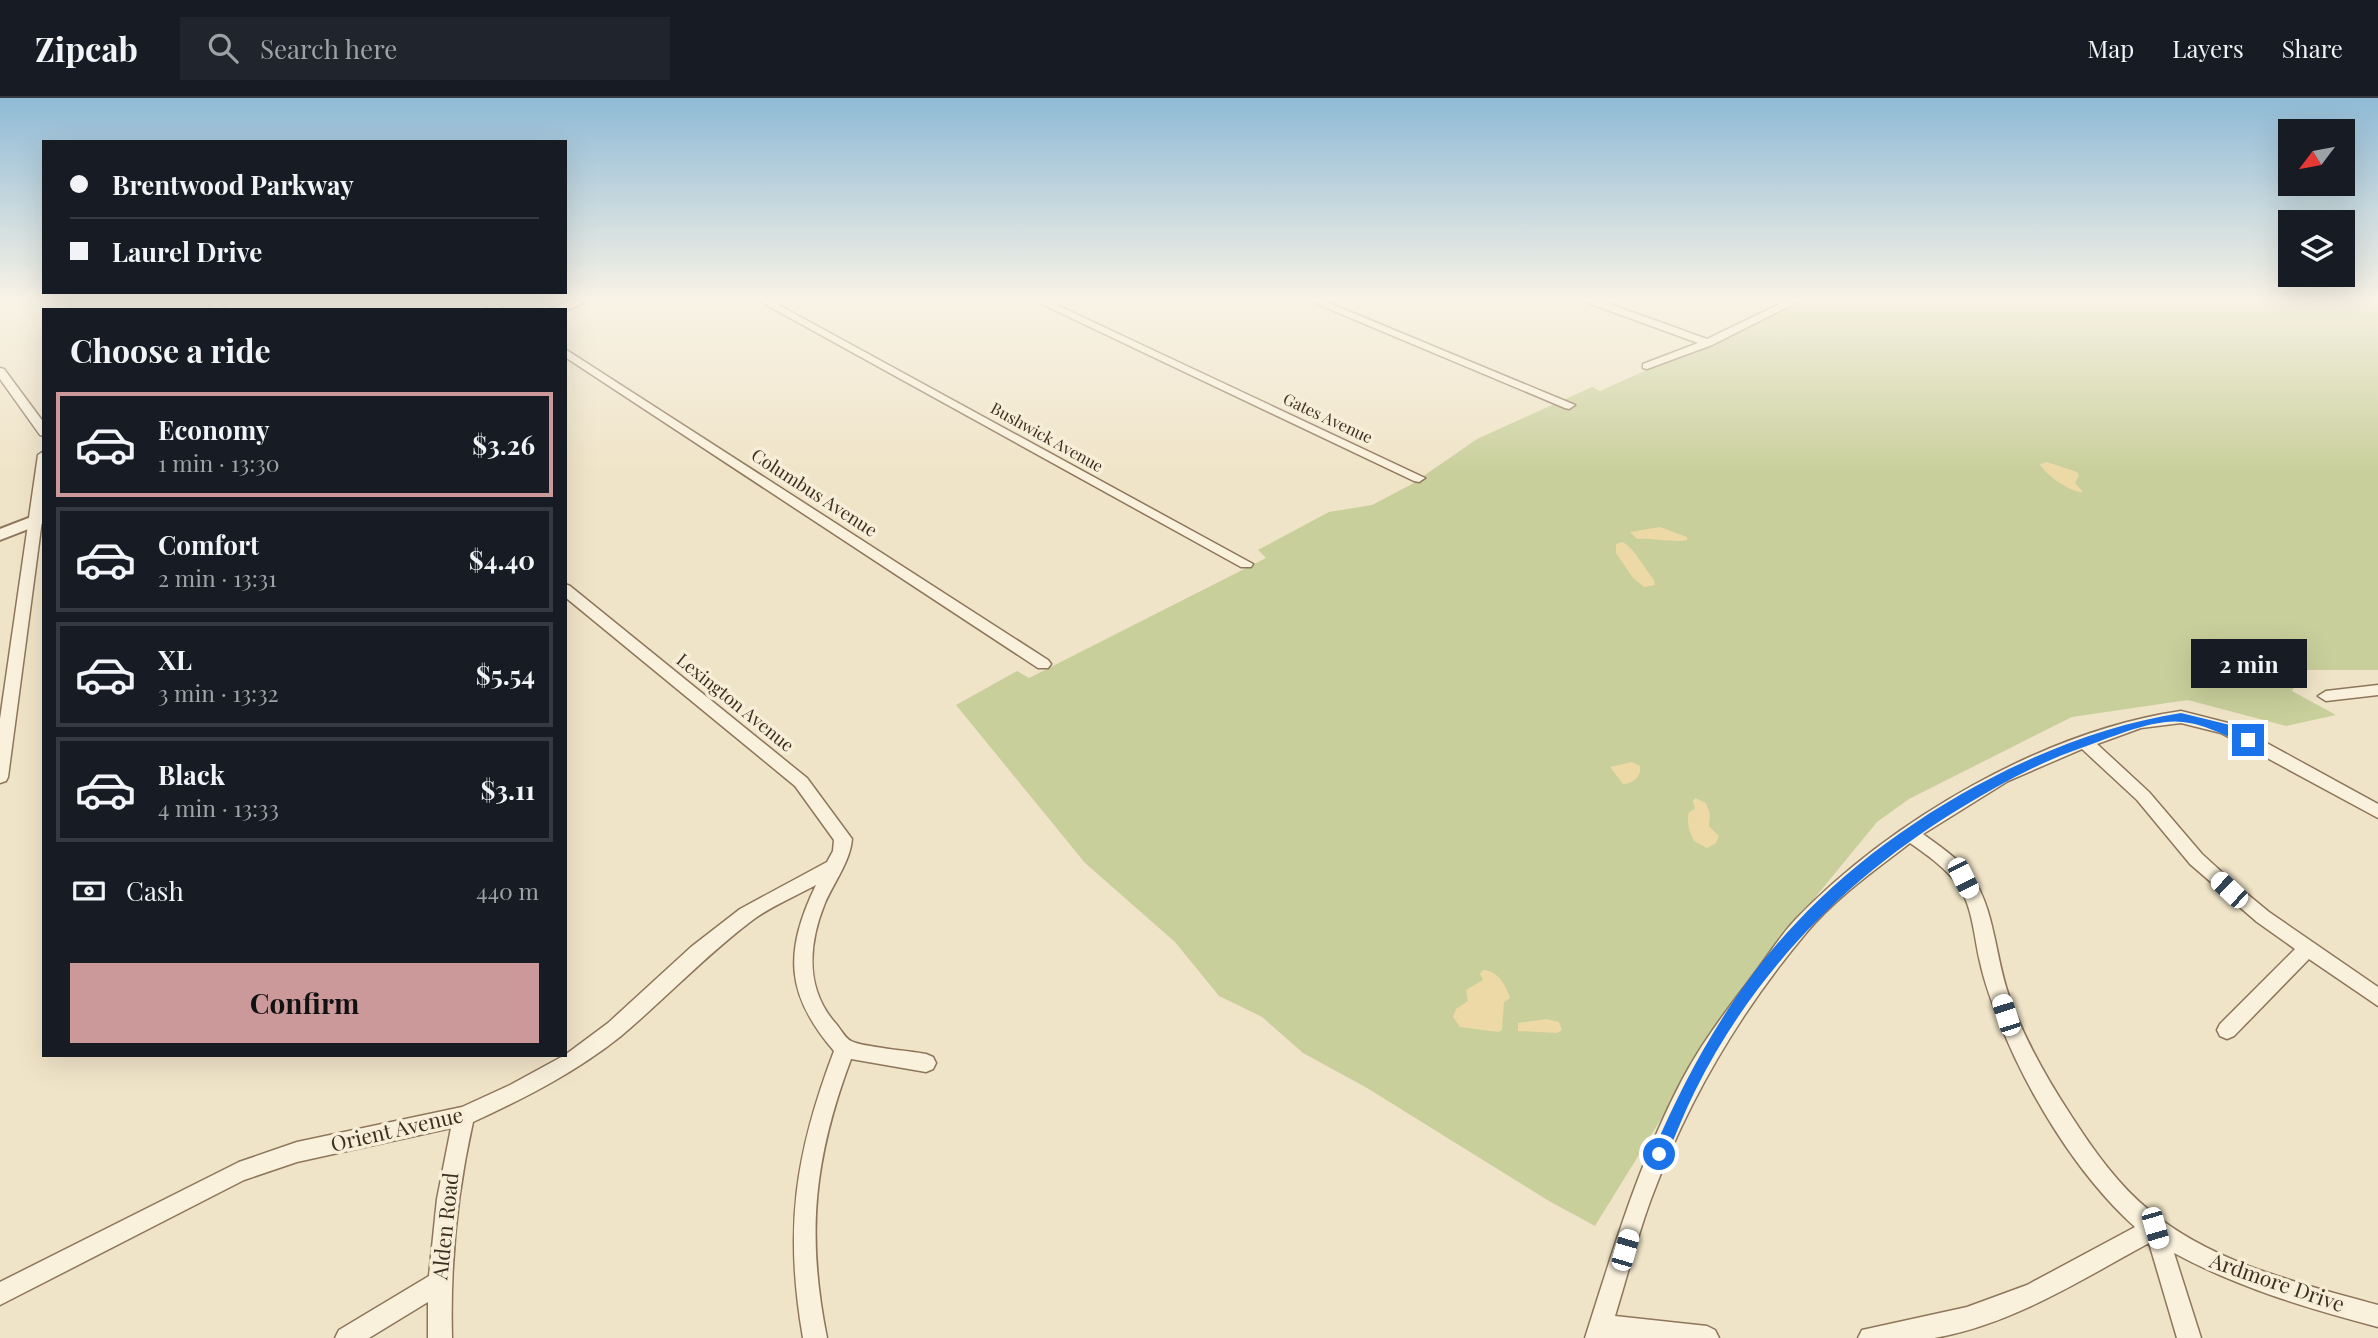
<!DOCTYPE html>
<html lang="en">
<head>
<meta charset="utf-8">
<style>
	:root { --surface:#171b24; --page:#20242c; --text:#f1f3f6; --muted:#9ea1a6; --line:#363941; --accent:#cc999b }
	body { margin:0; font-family:"Playfair Display",serif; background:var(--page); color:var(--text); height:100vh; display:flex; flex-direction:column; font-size:26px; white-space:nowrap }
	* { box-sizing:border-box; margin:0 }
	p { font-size:23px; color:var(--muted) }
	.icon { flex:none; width:38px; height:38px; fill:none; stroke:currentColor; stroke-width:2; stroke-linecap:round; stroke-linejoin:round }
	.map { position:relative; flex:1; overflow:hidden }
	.details { position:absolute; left:42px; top:210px; width:525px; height:749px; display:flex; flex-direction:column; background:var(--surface); border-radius:0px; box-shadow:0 7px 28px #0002 }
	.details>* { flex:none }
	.guide { position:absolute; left:42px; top:42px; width:525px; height:154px; border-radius:0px; box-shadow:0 7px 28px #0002; display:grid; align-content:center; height:154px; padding:0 28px; background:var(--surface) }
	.needle { width:46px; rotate:238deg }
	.fabs { position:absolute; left:2278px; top:21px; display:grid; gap:14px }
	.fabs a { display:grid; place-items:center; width:77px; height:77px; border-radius:0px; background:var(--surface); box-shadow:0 7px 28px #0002; font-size:35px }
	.end { position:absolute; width:32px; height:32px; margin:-16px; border:9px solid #1a73e8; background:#fff; box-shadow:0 0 0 4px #fff }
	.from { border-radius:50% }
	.bubble { position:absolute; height:49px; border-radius:0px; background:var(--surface); box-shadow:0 7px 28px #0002; font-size:23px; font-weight:700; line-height:49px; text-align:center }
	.car { position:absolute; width:21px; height:42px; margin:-21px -10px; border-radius:9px; box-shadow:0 0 5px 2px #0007; background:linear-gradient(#fff 24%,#345 0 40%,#fff 0 76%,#345 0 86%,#fff 0) }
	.guide b { display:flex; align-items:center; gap:24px; height:66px; font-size:26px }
	.guide b+b { border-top:2px solid var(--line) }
	.guide i { width:18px; height:18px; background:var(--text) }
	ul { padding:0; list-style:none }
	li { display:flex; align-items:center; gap:21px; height:105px; margin:0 14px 10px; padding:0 14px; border:4px solid var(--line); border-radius:0px }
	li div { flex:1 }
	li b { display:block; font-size:26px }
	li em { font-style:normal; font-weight:700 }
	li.on { border-color:var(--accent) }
	li>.icon { width:63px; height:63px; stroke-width:1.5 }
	h2 { padding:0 28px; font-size:32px; line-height:84px }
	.pay { display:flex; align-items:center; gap:18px; height:77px; padding:0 28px; font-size:26px }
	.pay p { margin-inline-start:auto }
	.primary-button { display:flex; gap:14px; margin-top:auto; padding:14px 28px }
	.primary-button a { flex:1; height:80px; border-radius:0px; background:var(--accent); color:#111; font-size:28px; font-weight:700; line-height:80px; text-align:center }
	header { display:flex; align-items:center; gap:42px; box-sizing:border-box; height:98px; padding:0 35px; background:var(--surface); border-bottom:2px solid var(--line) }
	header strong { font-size:33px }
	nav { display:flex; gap:38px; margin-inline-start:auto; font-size:24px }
	.search { width:490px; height:63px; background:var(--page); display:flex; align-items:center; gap:18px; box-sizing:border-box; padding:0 24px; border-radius:0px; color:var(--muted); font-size:26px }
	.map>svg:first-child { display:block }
	.green { fill:#c9cf9b }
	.sand { fill:#ecd9a5 }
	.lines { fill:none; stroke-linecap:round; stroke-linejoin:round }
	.minor-casing { stroke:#8d765c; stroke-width:3 }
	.tertiary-casing { stroke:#8d765c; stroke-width:4 }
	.minor { fill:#faf1dc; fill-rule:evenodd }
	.tertiary { fill:#faf1dc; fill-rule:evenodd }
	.route { fill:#1a73e8 }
	.labels { text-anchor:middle; stroke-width:7; stroke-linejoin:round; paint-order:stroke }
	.far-street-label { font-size:16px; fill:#3d2e20; stroke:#f7eed8 }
	.street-label { font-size:18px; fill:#3d2e20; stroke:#f7eed8 }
	.near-street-label { font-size:21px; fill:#3d2e20; stroke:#f7eed8 }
</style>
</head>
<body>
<header>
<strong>Zipcab</strong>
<div class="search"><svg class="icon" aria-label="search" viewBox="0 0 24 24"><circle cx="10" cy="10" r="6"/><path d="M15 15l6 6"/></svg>Search here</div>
<nav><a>Map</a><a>Layers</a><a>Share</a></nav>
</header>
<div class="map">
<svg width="2378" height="1240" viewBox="0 0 2378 1240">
	<rect width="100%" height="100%" fill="#f0e4c8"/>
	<path class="green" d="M1805 200H2378V572H2304L2292 593 2336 617 2286 628 2188 602 2072 619 1909 701 1877 724 1745 885 1595 1128 1549 1103 1367 990 1303 955 1262 919 1219 898 1175 844 1085 765 956 607 1017 573 1029 580 1266 460 1258 452 1329 414 1372 407 1412 386 1477 341 1592 289 1600 293Z"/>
	<path class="sand" d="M2047 364 2077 374 2079 377 2075 385 2083 394C2073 396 2044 376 2040 366Z
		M1660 429 1687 439V442C1678 445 1649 440 1637 441L1630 434Z
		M1622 444C1633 448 1645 471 1654 482L1655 487 1644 489 1633 480 1616 455V446Z
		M1632 664 1640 668C1642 678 1633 686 1623 686L1610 669Z
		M1695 700 1706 705 1710 716 1709 728 1719 738 1716 745 1707 750 1694 743C1690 735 1686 724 1689 714L1695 711 1693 703Z
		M1483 872C1498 873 1506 887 1510 900L1504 904 1502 932 1498 934 1460 929 1453 919 1456 911 1468 903 1466 892 1483 882 1480 876Z
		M1546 921 1559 924 1562 932 1557 935 1518 933V925Z"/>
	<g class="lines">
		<g class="minor-casing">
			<path id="minor" d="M60 200H70L69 212H59Z
				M203 200H214L227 212H215Z
				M477 200H489L505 212H492Z
				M754 200H766L1253 466 1251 469H1241Z
				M1029 200H1042L1425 380 1419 384 1414 383Z
				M1303 200H1317L1575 307 1569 311 1565 310Z
				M1579 200H1593L1707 241 1792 200H1805L1712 247 1647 271 1643 270V266L1698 245 1580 202Z
				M565 251 1048 562 1051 566 1048 570H1038L565 259Z
				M0 270 4 271 44 325V338L40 337 0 281Z
				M44 353V407L8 679 6 683 0 685V621L38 357Z
				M565 486 570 488 807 680 852 741C850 764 834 784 825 805 808 847 805 892 837 927 841 932 846 941 851 943 862 949 911 953 926 956L933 959 936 965 933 971 926 974 851 961C814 1060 806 1136 827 1240H803C784 1131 795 1056 834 953 785 896 784 854 816 787 794 799 769 809 750 824 704 859 665 901 621 938 576 974 525 1000 473 1024 457 1095 450 1167 452 1240H428V1204L369 1240H335L339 1232 429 1178 437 1101 451 1030 297 1064 244 1082 0 1207V1184L239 1064 297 1044 462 1009 510 987 565 957 608 925 691 849 740 811 827 764 833 753 834 742 795 688 565 499Z
				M2378 587V597L2326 603 2318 598 2326 593Z
				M2181 613 2232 626 2378 706V720L2221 635 2181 625 2141 630 2097 646 2149 694 2202 756 2235 786 2269 814 2378 889V908L2309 861 2234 938 2227 941 2220 938 2217 932 2220 926 2295 851 2257 824 2190 766 2137 702 2082 651 2008 683 1923 736C1939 748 1958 760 1971 777 1995 811 1995 859 2009 898 2024 941 2047 981 2072 1019 2094 1053 2118 1087 2150 1113 2214 1166 2299 1185 2378 1207V1229C2307 1210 2239 1190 2174 1155L2201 1240H2177L2149 1145C2081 1182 2011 1227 1934 1240 1910 1240 1883 1240 1858 1240L1862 1232 1967 1209 2027 1187 2135 1129C2077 1077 2026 993 1998 920 1991 902 1984 883 1980 864 1974 839 1973 809 1958 787 1946 770 1927 757 1910 745 1874 773 1835 800 1806 835 1739 915 1687 1004 1651 1101 1637 1139 1627 1179 1615 1218L1707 1228 1715 1232 1719 1240H1585C1613 1152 1639 1064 1682 982 1703 942 1730 908 1757 872 1769 856 1781 837 1795 822 1891 722 2044 633 2181 613Z"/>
		</g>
		<g class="tertiary-casing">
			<path id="tertiary" d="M575 200H593L565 213 549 212Z
				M44 414V425L0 442V431Z"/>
		</g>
		<use href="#minor" class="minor"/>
		<use href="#tertiary" class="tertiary"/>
	</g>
	<linearGradient id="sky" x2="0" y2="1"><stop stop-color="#8fbad6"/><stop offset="0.54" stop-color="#f8f3e6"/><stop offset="1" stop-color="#f8f3e6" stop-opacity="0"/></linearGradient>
	<rect width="2378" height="373" fill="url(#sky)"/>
	<path class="route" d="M2181 615 2230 627 2254 642 2248 646C2225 639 2209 627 2183 624 2154 620 2110 640 2081 650 2038 665 1998 687 1959 711 1846 780 1754 874 1695 993 1684 1015 1675 1039 1665 1061L1659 1063 1654 1061 1652 1056C1688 972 1733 891 1797 824 1891 723 2045 636 2181 615Z"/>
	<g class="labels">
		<g class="far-street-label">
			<text transform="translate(1328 320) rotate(25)" y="6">Gates Avenue</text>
			<text transform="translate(1047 339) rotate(29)" y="6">Bushwick Avenue</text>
		</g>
		<g class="street-label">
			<text transform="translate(814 395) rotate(33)" y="6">Columbus Avenue</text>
			<text transform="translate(735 605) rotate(39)" y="6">Lexington Avenue</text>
		</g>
		<g class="near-street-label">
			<text transform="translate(397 1032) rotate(-13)" y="7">Orient Avenue</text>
			<text transform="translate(446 1128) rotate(-84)" y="7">Alden Road</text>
			<text transform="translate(2277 1185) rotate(19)" y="7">Ardmore Drive</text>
		</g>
	</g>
</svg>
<div class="fabs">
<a><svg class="needle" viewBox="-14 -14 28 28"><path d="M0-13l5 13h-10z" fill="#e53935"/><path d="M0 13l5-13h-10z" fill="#9ea1a6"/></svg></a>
<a><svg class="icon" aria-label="layers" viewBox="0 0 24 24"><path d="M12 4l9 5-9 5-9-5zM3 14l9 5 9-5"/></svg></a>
</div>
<i class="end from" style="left:1659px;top:1056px"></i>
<i class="end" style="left:2248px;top:642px"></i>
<div class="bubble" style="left:2191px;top:541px;width:116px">2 min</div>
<i class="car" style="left:1963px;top:780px;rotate:153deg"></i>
<i class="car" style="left:2229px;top:792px;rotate:313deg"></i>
<i class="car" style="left:2006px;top:917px;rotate:342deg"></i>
<i class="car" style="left:2155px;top:1130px;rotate:164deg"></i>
<i class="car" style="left:1625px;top:1152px;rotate:16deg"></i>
<div class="guide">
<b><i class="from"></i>Brentwood Parkway</b>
<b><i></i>Laurel Drive</b>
</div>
<section class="details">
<h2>Choose a ride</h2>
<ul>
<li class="on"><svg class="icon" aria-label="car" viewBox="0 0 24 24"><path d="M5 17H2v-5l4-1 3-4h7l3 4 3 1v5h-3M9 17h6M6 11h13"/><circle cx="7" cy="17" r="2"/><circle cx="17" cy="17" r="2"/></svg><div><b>Economy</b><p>1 min · 13:30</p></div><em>$3.26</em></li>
<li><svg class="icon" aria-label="car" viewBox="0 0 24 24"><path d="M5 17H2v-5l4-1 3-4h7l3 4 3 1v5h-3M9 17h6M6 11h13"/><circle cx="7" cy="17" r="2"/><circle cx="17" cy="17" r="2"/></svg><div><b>Comfort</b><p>2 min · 13:31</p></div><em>$4.40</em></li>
<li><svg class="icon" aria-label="car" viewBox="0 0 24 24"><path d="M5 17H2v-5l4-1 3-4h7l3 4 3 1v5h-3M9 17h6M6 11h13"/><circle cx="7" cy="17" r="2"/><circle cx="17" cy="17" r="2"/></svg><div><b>XL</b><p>3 min · 13:32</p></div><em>$5.54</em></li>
<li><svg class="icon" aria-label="car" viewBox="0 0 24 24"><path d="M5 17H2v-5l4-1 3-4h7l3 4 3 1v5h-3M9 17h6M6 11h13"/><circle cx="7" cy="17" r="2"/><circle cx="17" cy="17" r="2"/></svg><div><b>Black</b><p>4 min · 13:33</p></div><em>$3.11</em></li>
</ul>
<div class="pay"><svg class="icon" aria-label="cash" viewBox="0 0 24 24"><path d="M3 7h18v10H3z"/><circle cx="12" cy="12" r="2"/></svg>Cash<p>440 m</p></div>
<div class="primary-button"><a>Confirm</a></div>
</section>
</div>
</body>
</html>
